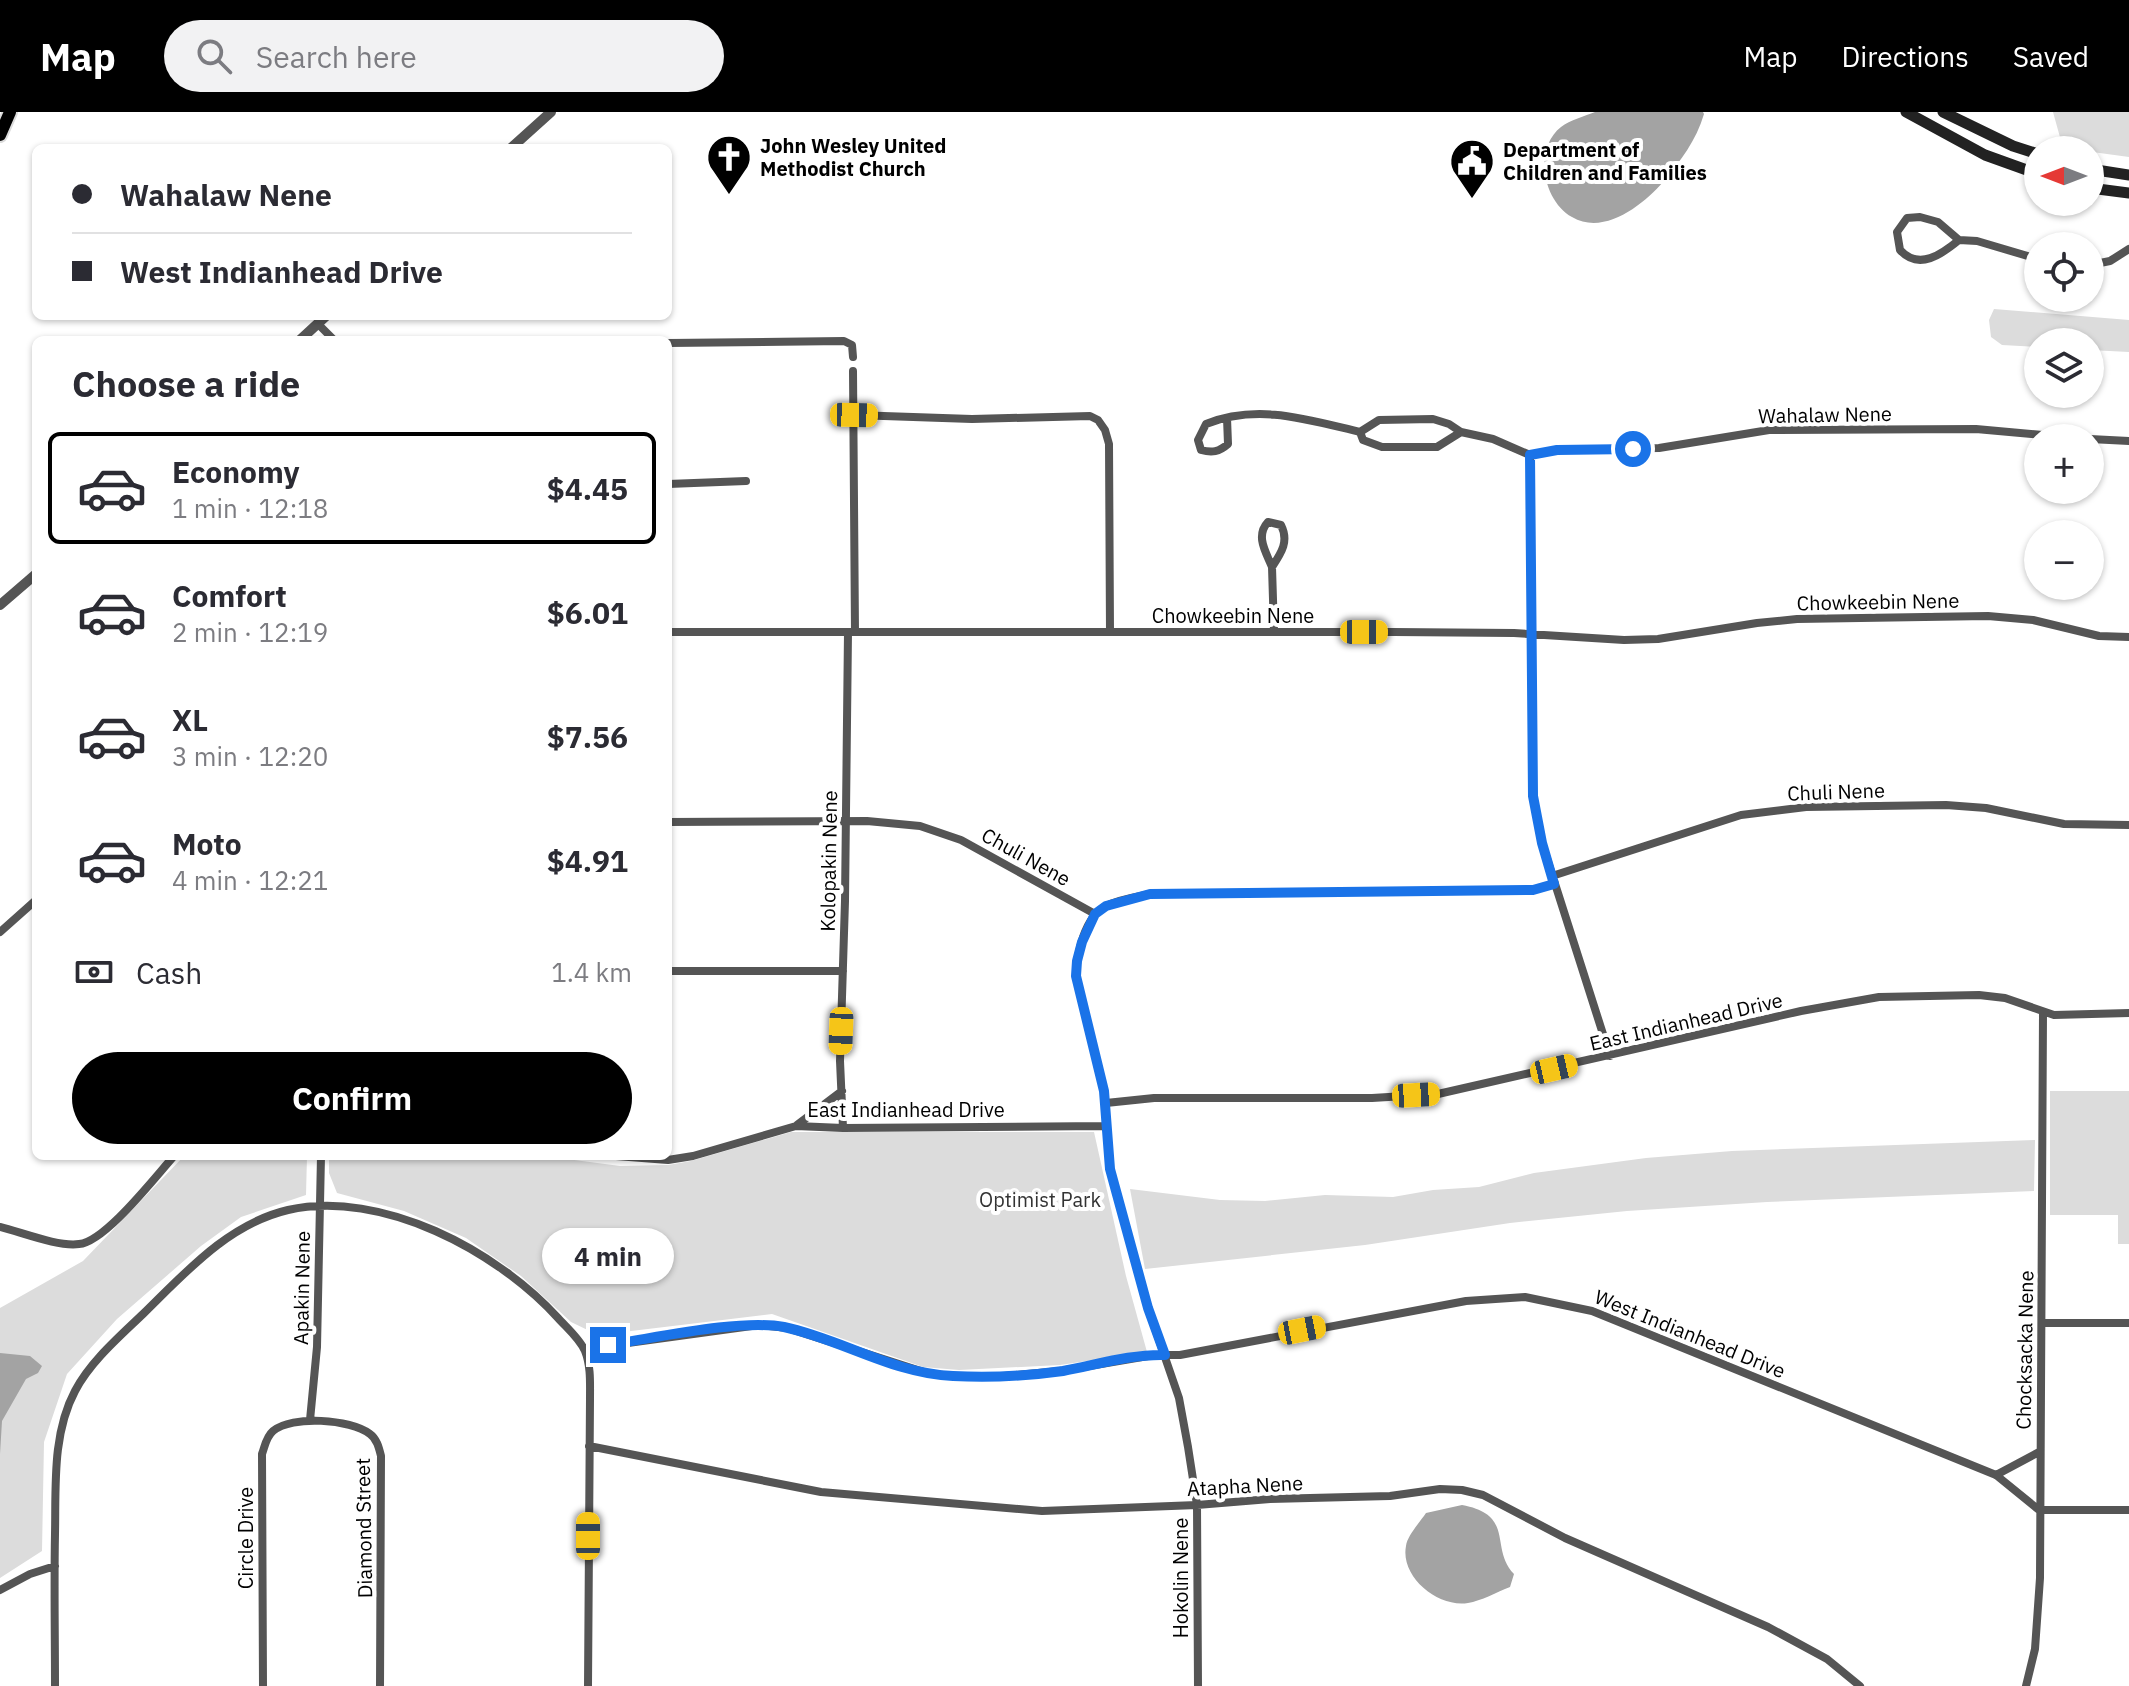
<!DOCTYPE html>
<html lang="en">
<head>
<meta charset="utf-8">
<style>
	:root { --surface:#fff; --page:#f2f2f3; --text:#2b2b33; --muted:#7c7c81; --line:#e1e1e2; --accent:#000 }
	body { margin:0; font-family:"IBM Plex Sans",sans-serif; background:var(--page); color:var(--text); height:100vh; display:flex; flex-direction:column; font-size:30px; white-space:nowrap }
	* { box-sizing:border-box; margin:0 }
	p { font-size:26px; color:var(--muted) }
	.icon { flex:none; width:44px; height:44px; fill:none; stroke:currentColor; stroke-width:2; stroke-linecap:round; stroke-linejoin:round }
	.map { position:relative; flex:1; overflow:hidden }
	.side { position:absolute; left:32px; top:224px; width:640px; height:824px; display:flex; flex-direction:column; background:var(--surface); border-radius:12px; box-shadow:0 2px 6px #0004 }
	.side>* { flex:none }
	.banner { position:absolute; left:32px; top:32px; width:640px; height:176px; border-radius:12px; box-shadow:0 2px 6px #0004; display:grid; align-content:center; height:176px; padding:0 40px; background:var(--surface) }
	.needle { width:52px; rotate:270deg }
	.buttons { position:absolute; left:2024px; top:24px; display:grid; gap:16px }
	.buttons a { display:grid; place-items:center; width:80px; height:80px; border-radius:50%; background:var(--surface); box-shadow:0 2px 6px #0004; font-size:40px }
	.end { position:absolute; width:36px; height:36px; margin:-18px; border:10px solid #1a73e8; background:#fff; box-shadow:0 0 0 4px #fff }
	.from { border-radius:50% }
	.bubble { position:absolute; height:56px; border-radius:28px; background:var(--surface); box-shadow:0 2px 6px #0004; font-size:26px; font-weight:800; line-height:56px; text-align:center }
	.car { position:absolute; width:24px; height:48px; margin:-24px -12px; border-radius:10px; box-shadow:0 0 6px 2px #0007; background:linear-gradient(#f5c518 24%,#345 0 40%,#f5c518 0 76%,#345 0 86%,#f5c518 0) }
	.banner b { display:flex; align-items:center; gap:28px; height:76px; font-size:30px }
	.banner b+b { border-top:2px solid var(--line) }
	.banner i { width:20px; height:20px; background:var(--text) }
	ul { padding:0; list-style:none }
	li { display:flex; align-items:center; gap:24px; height:112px; margin:0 16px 12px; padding:0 24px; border:4px solid transparent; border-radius:12px }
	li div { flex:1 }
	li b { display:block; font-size:30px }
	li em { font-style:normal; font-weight:800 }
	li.selected { border-color:var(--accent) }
	li>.icon { width:72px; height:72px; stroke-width:1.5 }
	h2 { padding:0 40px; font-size:36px; line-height:96px }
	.pay { display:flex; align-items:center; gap:20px; height:88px; padding:0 40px; font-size:30px }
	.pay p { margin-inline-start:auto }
	.button { display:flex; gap:16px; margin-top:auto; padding:16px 40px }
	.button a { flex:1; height:92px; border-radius:48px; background:var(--accent); color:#fff; font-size:32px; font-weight:800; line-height:92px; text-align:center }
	header { display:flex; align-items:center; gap:48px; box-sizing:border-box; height:112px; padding:0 40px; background:var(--accent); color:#fff }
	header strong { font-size:38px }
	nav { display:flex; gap:44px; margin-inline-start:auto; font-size:28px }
	.search { width:560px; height:72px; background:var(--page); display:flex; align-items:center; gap:20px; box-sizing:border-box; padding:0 28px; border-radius:44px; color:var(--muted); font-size:30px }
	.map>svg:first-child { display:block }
	.green { fill:#dcdcdc }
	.water { fill:#a3a3a3 }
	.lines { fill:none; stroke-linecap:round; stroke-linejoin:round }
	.primary-casing { stroke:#dbdbdb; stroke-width:16 }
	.minor { stroke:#555; stroke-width:8 }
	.tertiary { stroke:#555; stroke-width:10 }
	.secondary { stroke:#222; stroke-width:11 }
	.primary { stroke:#000; stroke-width:12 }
	.route { stroke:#1a73e8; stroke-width:10 }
	.labels { text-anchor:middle; stroke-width:8; stroke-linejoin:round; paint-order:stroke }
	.poi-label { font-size:20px; font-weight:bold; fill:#000; stroke:#fff; text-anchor:start }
	.street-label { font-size:20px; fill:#000; stroke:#fff }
	.park-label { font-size:20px; fill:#333; stroke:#fff }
</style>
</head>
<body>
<header>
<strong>Map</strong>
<div class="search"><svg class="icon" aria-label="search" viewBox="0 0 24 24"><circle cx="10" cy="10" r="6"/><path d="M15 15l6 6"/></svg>Search here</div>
<nav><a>Map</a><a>Directions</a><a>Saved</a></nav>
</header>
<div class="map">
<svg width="2129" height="1574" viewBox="0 0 2129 1574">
	<rect width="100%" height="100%" fill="#fff"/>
	<path class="green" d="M2053 0H2129V45L2063 36Z
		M1994 197 2129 208V240L2090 238V230H2038V235L2002 233 1991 225 1989 208Z
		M2050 979H2129V1132H2118V1103H2050Z
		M791 1020H1094L1126 1164 1147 1240 1060 1253 959 1258 923 1255 772 1202 598 1223 571 1210 521 1164 466 1126 404 1099 337 1081 329 1061V1044H544L620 1054 668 1053 691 1049Z
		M2035 1028 2034 1079 1767 1090 1627 1099 1510 1111 1365 1133 1145 1157 1130 1077 1220 1088 1265 1089 1325 1083 1393 1085 1433 1078 1479 1075 1534 1061 1646 1046 1732 1039Z
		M184 1044H307L306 1083 241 1105 201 1134 117 1207 67 1262 44 1330 42 1439 0 1466V1196L83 1149Z"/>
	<path class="water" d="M1595 0H1703L1704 2C1696 29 1681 48 1663 70 1643 93 1604 124 1572 105 1543 89 1533 37 1561 15 1570 8 1585 4 1595 0Z
		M0 1241 30 1244 42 1254 38 1261 26 1267 2 1309 0 1342Z
		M1462 1393C1516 1403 1489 1436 1514 1462L1510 1475C1497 1480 1481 1489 1468 1491 1438 1496 1400 1465 1406 1434 1407 1424 1420 1410 1426 1401Z"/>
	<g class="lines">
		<g class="primary-casing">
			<path id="primary" d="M0 23 10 0"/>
		</g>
		<path class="minor" d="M1959 128C1942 142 1919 159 1900 138L1897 120 1907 106 1920 105 1938 110 1959 128 1977 129 2038 147
			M2090 153 2110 149 2129 137
			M318 212 334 228
			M668 231 844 229 852 233 853 245
			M853 259 855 520
			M854 303 972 307 1090 304 1098 308 1105 318 1109 332 1110 520
			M1227 306 1228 332C1219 340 1212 341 1201 338L1198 328 1206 312C1258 291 1309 308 1360 320L1363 328 1382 335H1437L1461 320
			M1360 320 1379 308 1433 307 1449 312 1461 320 1493 327 1530 343 1557 338 1659 336 1769 318 1976 317 2075 326
			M2090 327 2129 329
			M1530 343 1533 684 1542 731 1610 944
			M668 372 746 369
			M1268 410 1281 413C1289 429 1282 440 1272 455 1266 440 1255 424 1268 410Z
			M1272 455 1274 520
			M668 520H1394L1514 521 1624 528 1658 527 1757 511 1797 507 1988 504 2033 508 2099 524 2129 525
			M668 710 867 709 920 714 961 728 1095 802
			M1552 764 1741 703 1806 695 1946 693 1986 696 2064 712 2129 713
			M0 820 36 788
			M668 859H843
			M1106 991 1154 986H1372L1438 982 1801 899 1879 885 1979 883 2005 886 2054 903 2129 901
			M797 1013 842 979
			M843 1016 840 949 845 789 848 520
			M616 1044 668 1048 693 1044 796 1014 843 1016 1106 1014
			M0 1115C21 1120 58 1135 79 1132 105 1130 155 1065 174 1044
			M2042 1211H2129
			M584 1237 759 1213 787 1216 927 1261 951 1264 993 1265 1060 1259 1154 1243H1180L1466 1189 1525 1185 1592 1199 1996 1363 2039 1398H2129
			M310 1308 317 1235 321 1044
			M589 1334 821 1380 1042 1399 1197 1393 1270 1387 1390 1384 1440 1377 1462 1378 1483 1383 1565 1426 1768 1515 1827 1547 1860 1574
			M1996 1363 2039 1340
			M0 1478 30 1462 55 1454
			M55 1574C55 1523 54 1473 55 1422 56 1376 52 1322 75 1279 90 1250 119 1225 143 1202 185 1161 228 1112 288 1098 382 1077 497 1139 558 1206 567 1216 580 1227 585 1239 591 1254 590 1271 590 1287L588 1574
			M263 1574 262 1342C265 1334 266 1325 273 1319 292 1303 350 1307 370 1322 377 1327 379 1336 381 1344L380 1574
			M1198 1574 1197 1393 1188 1335 1179 1286 1148 1196 1110 1057 1104 979 1076 864C1077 842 1084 805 1106 794 1119 787 1136 785 1150 782L1533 778 1554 772
			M2026 1574 2035 1537 2040 1466 2043 901"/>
		<path class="tertiary" d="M511 36 551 0
			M300 228 326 204
			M0 493 36 462"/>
		<path class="secondary" d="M1906 0 1985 43 2038 62
			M1943 0 2013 34 2038 42
			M2090 57 2129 63
			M2090 76 2129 81"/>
		<use href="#primary" class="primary"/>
	</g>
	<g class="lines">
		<path class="route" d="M608 1233C656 1226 739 1207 784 1215 841 1227 894 1262 953 1264 989 1266 1027 1264 1063 1259 1096 1253 1131 1242 1165 1243L1148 1196 1110 1057 1104 979 1076 864 1077 849 1082 830 1095 802 1106 794 1150 782 1533 778 1554 772 1542 731 1533 684 1530 343 1557 338 1633 337"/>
	</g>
	<defs>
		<g id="church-pin" transform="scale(2.3)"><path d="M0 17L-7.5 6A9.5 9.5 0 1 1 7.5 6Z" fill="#000" stroke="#fff"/><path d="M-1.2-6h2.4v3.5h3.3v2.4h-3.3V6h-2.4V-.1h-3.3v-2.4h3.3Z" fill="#fff"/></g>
		<g id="civic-pin" transform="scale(2.3)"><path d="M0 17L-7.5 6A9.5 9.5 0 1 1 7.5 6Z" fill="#000" stroke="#fff"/><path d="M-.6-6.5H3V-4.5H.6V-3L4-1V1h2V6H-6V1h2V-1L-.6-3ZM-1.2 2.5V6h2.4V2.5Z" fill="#fff"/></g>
	</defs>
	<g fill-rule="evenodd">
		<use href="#church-pin" x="729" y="45"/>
		<use href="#civic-pin" x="1472" y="49"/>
	</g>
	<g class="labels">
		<g class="poi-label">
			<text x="760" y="41">John Wesley United<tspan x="760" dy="23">Methodist Church</tspan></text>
			<text x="1503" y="45">Department of<tspan x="1503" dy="23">Children and Families</tspan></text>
		</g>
		<g class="street-label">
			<text transform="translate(1825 303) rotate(-1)" y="7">Wahalaw Nene</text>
			<text transform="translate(1878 490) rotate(-1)" y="7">Chowkeebin Nene</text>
			<text x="1233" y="511">Chowkeebin Nene</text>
			<text transform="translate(1836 680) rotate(-2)" y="7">Chuli Nene</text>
			<text transform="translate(1026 745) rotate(29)" y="7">Chuli Nene</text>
			<text transform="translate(829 749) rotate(-89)" y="7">Kolopakin Nene</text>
			<text transform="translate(1686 910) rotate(-13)" y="7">East Indianhead Drive</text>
			<text x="906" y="1005">East Indianhead Drive</text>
			<text transform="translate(302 1176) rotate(-89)" y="7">Apakin Nene</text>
			<text transform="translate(1690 1222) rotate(22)" y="7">West Indianhead Drive</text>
			<text transform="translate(2025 1238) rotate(-89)" y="7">Chocksacka Nene</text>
			<text transform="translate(1245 1374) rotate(-3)" y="7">Atapha Nene</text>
			<text transform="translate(364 1416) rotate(-91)" y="7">Diamond Street</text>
			<text transform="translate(246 1426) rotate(-90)" y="7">Circle Drive</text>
			<text transform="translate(1181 1466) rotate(-90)" y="7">Hokolin Nene</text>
		</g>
		<g class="park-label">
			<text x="1040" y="1095">Optimist Park</text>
		</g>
	</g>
</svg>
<div class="buttons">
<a><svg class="needle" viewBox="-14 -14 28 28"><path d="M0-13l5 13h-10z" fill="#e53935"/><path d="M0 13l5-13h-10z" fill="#7c7c81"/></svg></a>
<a><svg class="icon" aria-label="locate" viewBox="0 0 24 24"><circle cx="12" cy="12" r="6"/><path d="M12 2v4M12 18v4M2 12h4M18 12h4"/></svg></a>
<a><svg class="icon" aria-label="layers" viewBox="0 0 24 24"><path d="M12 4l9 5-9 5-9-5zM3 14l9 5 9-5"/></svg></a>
<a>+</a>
<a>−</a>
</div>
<i class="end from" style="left:1633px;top:337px"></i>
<i class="end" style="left:608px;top:1233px"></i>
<div class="bubble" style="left:542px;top:1116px;width:132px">4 min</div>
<i class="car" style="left:854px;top:303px;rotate:91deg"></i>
<i class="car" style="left:1364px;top:520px;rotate:90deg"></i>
<i class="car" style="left:841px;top:919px;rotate:182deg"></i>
<i class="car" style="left:1554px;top:957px;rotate:77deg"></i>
<i class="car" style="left:1416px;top:983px;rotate:87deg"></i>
<i class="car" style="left:1302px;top:1218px;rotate:79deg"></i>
<i class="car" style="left:588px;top:1424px;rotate:0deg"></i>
<div class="banner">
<b><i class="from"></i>Wahalaw Nene</b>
<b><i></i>West Indianhead Drive</b>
</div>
<section class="side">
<h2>Choose a ride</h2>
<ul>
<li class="selected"><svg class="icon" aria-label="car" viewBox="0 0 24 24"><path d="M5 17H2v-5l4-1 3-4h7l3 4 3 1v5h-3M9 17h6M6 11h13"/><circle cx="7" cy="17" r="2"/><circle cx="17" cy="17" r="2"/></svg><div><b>Economy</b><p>1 min · 12:18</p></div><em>$4.45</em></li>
<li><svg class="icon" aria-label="car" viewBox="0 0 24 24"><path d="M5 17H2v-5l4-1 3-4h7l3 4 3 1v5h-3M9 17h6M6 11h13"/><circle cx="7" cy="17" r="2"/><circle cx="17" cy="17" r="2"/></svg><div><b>Comfort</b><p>2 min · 12:19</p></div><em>$6.01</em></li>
<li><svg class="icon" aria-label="car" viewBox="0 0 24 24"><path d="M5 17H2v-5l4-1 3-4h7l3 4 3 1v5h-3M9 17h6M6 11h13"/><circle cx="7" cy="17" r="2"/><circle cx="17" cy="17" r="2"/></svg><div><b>XL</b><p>3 min · 12:20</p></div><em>$7.56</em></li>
<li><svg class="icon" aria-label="car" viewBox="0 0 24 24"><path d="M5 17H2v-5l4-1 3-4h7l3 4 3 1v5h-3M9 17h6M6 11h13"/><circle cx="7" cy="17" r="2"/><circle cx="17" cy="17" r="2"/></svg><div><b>Moto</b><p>4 min · 12:21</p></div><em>$4.91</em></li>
</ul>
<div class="pay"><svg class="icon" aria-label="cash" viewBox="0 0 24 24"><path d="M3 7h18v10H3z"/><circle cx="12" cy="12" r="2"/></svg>Cash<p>1.4 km</p></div>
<div class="button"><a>Confirm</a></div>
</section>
</div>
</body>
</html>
